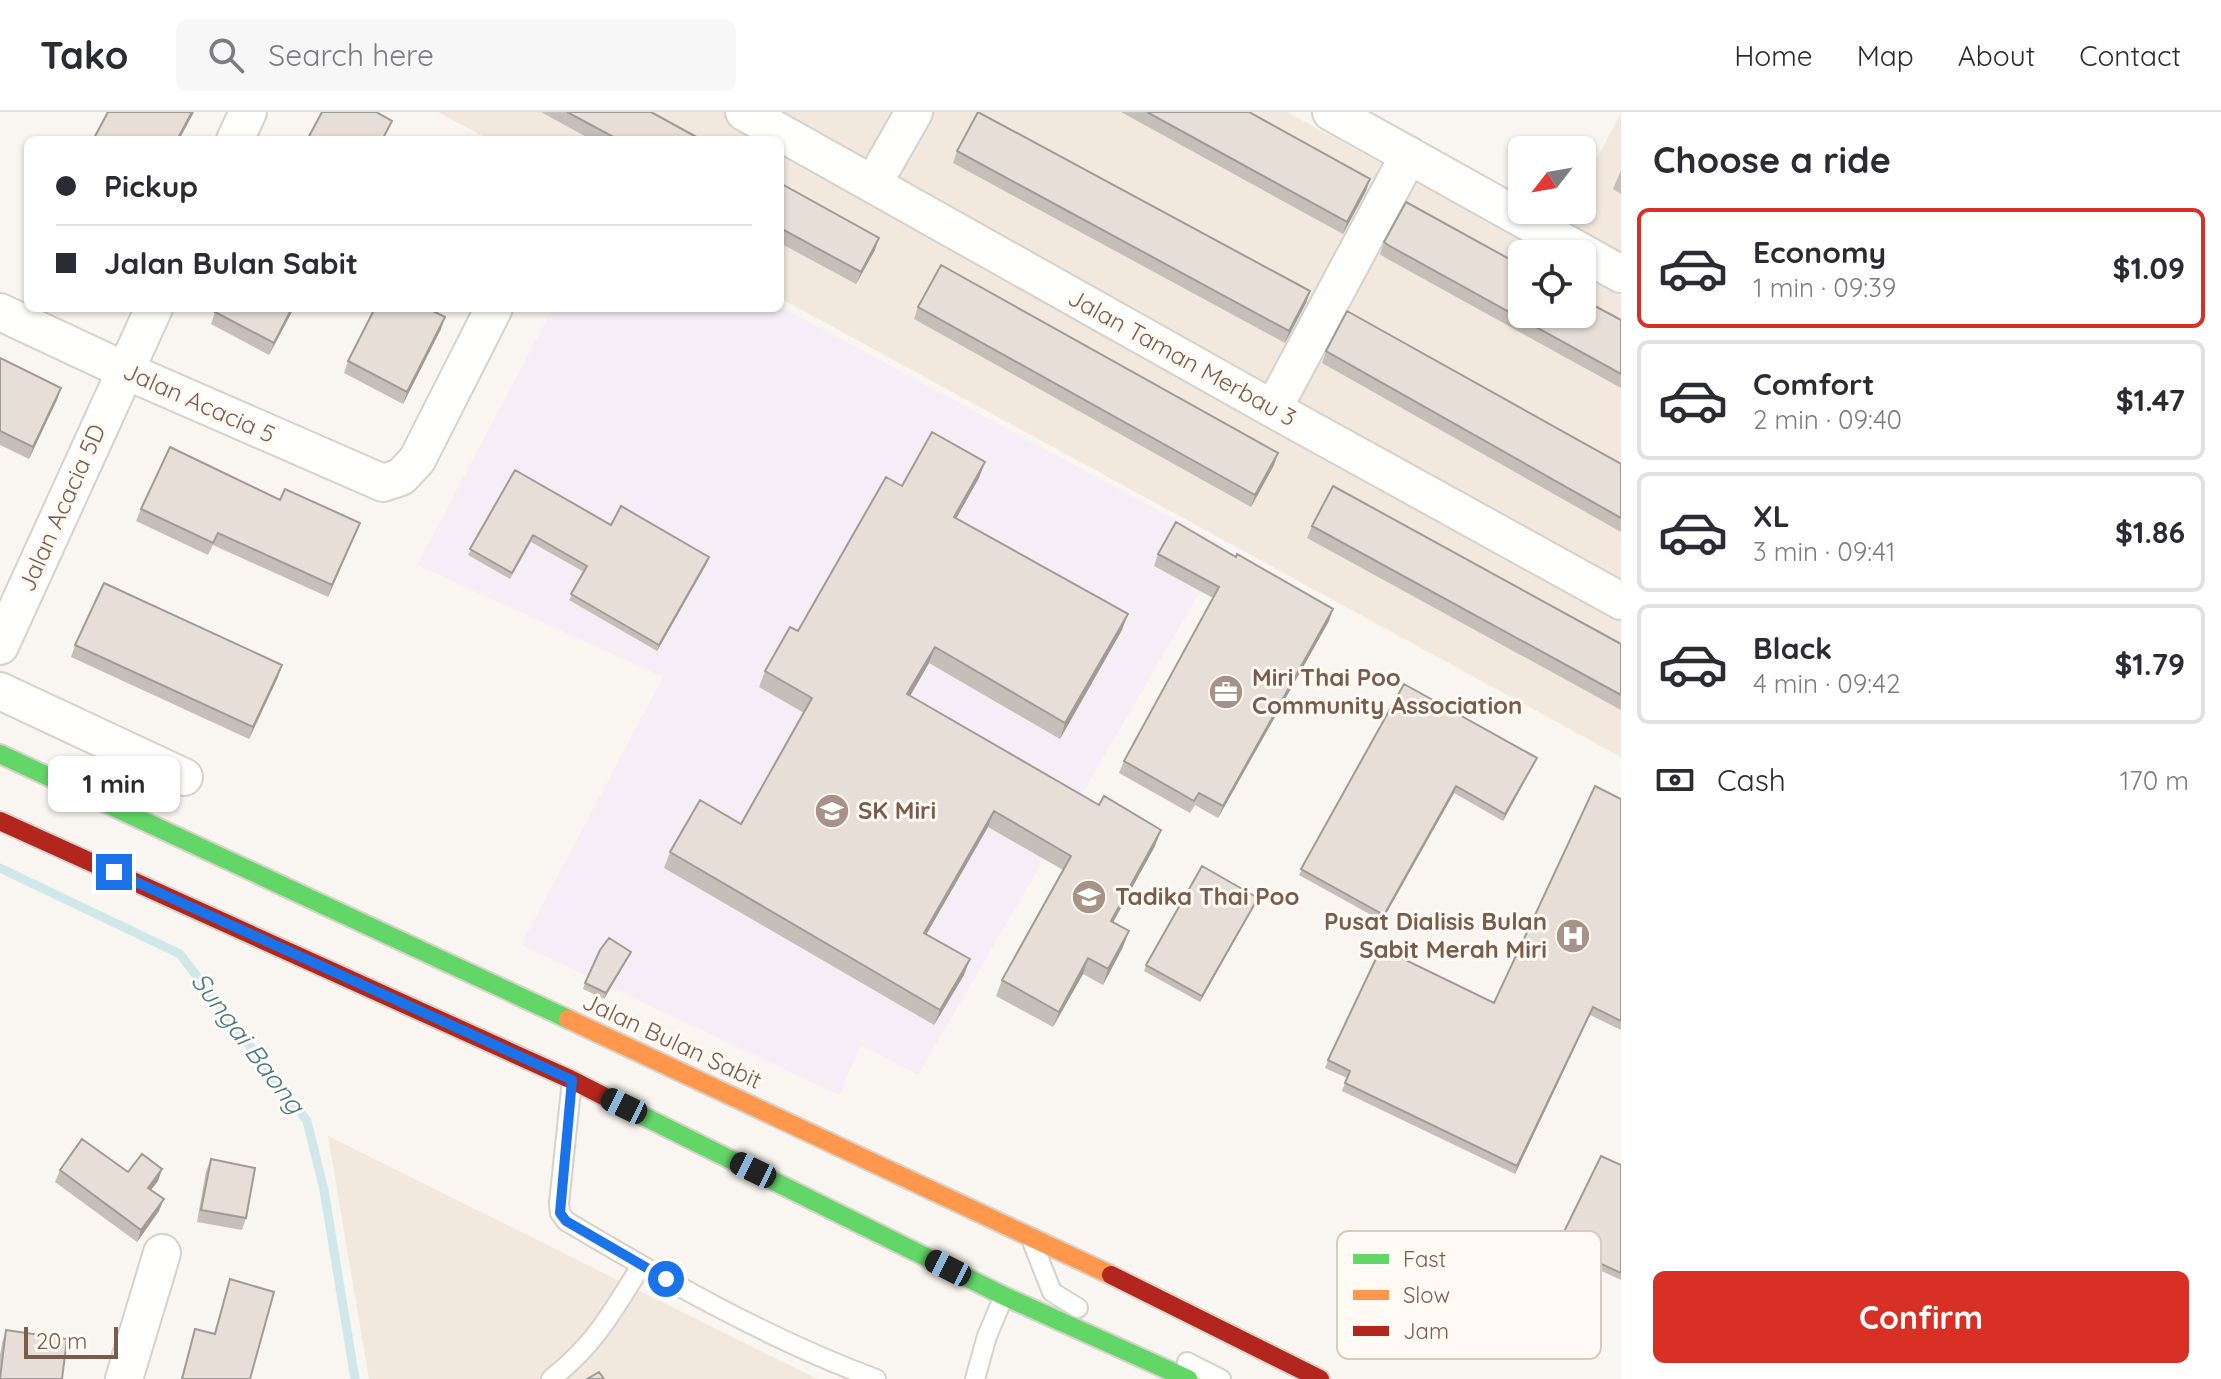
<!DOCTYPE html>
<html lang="en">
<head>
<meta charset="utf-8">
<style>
	:root { --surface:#fff; --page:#f7f7f7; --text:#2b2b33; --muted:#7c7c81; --line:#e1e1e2; --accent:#d93025 }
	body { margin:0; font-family:Quicksand,sans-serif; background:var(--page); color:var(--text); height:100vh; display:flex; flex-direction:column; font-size:30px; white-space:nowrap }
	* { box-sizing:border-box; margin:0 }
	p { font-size:26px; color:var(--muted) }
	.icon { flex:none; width:44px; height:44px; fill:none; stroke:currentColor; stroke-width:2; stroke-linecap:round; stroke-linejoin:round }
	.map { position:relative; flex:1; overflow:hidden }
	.drawer { display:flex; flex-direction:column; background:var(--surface); width:600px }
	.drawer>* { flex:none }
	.guide { position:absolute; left:24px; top:24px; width:760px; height:176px; border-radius:12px; box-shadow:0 2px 6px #0004; display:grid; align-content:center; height:176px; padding:0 32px; background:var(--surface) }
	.needle { width:52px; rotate:239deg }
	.controls { position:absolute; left:1508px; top:24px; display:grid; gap:16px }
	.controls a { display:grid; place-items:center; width:88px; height:88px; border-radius:12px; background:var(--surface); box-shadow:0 2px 6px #0004; font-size:40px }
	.scale { position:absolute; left:24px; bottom:20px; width:94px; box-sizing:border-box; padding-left:8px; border:4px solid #7a5c4d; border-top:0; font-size:22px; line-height:28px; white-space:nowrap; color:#7a5c4d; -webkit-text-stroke:6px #fffaf3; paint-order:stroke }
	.end { position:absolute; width:36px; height:36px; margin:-18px; border:10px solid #1a73e8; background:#fff; box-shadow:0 0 0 4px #fff }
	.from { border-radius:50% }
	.bubble { position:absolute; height:56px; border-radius:12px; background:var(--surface); box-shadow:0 2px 6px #0004; font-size:26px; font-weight:800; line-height:56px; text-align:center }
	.car { position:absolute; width:24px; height:48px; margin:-24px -12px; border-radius:10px; box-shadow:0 0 6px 2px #0007; background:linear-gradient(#222 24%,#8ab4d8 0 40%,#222 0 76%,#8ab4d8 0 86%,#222 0) }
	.guide b { display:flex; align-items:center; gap:28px; height:76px; font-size:30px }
	.guide b+b { border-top:2px solid var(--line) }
	.guide i { width:20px; height:20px; background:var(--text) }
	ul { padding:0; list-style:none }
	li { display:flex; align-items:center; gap:24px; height:120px; margin:0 16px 12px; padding:0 16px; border:4px solid var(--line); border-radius:12px }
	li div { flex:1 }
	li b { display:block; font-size:30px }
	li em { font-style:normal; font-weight:800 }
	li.selected { border-color:var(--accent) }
	li>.icon { width:72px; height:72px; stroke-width:1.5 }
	h2 { padding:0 32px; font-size:36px; line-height:96px }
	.pay { display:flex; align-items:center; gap:20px; height:88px; padding:0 32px; font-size:30px }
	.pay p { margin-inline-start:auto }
	.action { display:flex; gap:16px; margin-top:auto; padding:16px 32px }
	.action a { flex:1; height:92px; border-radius:12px; background:var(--accent); color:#fff; font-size:32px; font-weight:800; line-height:92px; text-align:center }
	header { display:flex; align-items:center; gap:48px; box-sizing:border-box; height:112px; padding:0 40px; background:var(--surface); border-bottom:2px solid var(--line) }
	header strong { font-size:38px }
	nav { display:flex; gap:44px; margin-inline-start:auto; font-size:28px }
	.search { width:560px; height:72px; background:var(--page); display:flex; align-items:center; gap:20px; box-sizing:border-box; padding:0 28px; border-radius:12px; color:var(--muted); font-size:30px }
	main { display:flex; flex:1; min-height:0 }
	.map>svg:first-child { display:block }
	.residential { fill:#f2e8de; fill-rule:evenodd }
	.education { fill:#f6eef6 }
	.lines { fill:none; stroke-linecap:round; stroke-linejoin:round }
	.stream { stroke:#d0e8ea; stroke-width:9 }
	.lane-casing { stroke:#d7d1cb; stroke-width:22 }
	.street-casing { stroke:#d7d1cb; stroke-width:40 }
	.fast-casing { stroke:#d9d2cb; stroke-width:22 }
	.slow-casing { stroke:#d9d2cb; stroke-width:22 }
	.jam-casing { stroke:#d9d2cb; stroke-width:22 }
	.lane { stroke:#fefefd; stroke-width:18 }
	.street { stroke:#fefefd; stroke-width:36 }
	.fast { stroke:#63d668; stroke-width:18 }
	.slow { stroke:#ff974d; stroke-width:18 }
	.jam { stroke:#b3261e; stroke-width:18 }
	.wall { fill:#c6bfb9 }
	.shaded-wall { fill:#a19b96 }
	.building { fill:#e6ded7; stroke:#a19b96; stroke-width:2 }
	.route { stroke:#1a73e8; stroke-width:10 }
	.labels { text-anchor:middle; stroke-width:6; stroke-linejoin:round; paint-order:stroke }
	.street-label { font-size:24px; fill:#7a5c4d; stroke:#fffaf3 }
	.poi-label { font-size:24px; font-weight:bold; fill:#7a5c4d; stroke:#fffaf3; text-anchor:start }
	.water-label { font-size:26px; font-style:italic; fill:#437c86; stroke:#fffaf3 }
	.key { fill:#fffaf3; stroke:#d7cbc1; stroke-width:2 }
	.key-label { font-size:22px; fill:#7a5c4d }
</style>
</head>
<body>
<header>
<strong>Tako</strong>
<div class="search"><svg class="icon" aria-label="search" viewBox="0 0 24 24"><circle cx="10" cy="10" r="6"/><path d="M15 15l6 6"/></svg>Search here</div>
<nav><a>Home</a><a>Map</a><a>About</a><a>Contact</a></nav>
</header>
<main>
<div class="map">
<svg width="1621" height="1267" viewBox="0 0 1621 1267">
	<rect width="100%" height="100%" fill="#f9f5f0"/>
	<path class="residential" d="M438 0H1287L1546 141 1569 98H1582V74L1621 1V645L780 186V28H490ZM1522 142H1582V202H1522Z
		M328 1024 817 1267H369Z"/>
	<path class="education" d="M780 194 1226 435 918 963 861 933 839 983 521 833 663 565 417 453 553 196Z"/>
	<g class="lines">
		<path class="stream" d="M0 756 180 842 307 1009 324 1078 355 1267"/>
		<g class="lane-casing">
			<path id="lane" d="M572 968 559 1091 560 1101 566 1109C665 1168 768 1227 876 1267
				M1033 1132 1052 1180 1078 1196
				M1187 1250 1221 1267
				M551 1267C596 1231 611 1202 641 1154
				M975 1267 987 1224 1004 1184"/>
		</g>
		<g class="street-casing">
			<path id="street" d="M744 0 1273 297 1621 489
				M1331 0 1621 162
				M235 28 248 0
				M873 72 914 0
				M0 200 124 258 383 371 401 365 417 348 494 196
				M1273 297 1409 43
				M0 534 154 196
				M0 579 184 665
				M124 1267 162 1141"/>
		</g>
		<g class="fast-casing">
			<path id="fast" d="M0 642 568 907
				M623 994 1004 1184 1188 1267"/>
		</g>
		<g class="slow-casing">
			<path id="slow" d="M568 907 1111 1163"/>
		</g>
		<g class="jam-casing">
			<path id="jam" d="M0 709 572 968 623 994
				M1111 1163 1320 1267"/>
		</g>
		<use href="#lane" class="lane"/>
		<use href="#street" class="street"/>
		<use href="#fast" class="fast"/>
		<use href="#slow" class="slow"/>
		<use href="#jam" class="jam"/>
	</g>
	<path class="wall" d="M541 0H651L702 28H592Z
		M1121 0H1249L1370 67 1366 79 1343 122Z
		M957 39 1310 179 1306 191 1285 231 953 51Z
		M1621 58V82L1613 77Z
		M780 71 875 138 856 172 780 131Z
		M1384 130 1621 208V276L1384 145 1380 142Z
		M918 195 1274 353 1251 395 914 207Z
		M294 196 269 243 211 212 215 200Z
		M441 217 403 292 344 261 348 249Z
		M1326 239 1621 352V420L1322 251Z
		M0 246 61 276 29 347 0 333Z
		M515 358 611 413 707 451 657 539 569 488 584 460 531 430 510 467 468 443Z
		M979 366 956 406 1122 518 1060 627 929 551 910 584 1155 734 1113 810 1123 835 1103 873 1083 862 1053 915 996 884 1002 868 1063 758 988 715 926 822 964 863 934 913 664 756 670 740 741 712 804 601 759 575 765 559 798 519 902 374Z
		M280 388 360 411 328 485 213 433 208 443 136 409 141 397Z
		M1312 414 1621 532V598L1307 426Z
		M1158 442 1329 509 1218 706 1195 693 1190 701 1119 661 1124 649 1213 486 1154 454Z
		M75 533 278 565 249 627 71 545Z
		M1404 572 1534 652 1503 709 1454 681 1382 809 1299 763Z
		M1621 687V918L1590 903 1515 1062 1342 979 1347 966 1325 956 1328 948 1494 891Z
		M1255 792 1200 890 1144 859 1146 853Z
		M628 846 604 887 583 877 585 871Z
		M211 1047 246 1106 242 1118 197 1110 206 1059Z
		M1621 1053V1168L1556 1138 1558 1132Z
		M162 1057 158 1069 151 1078 159 1099 137 1130 55 1070 60 1058 128 1060Z
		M230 1167 250 1267H181L195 1217 214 1222Z
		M6 1218 0 1267V1243L2 1231Z"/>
	<path class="shaded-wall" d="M192 0H194L179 28H177Z
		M1370 67 1366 79 1343 122 1347 110Z
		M879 126 875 138 856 172 861 160Z
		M1310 179 1306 191 1285 231 1289 219Z
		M292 196H294L269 243 274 231Z
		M445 205 441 217 403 292 407 280Z
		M61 276 57 288 29 347 33 335Z
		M1278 341 1274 353 1251 395 1255 383Z
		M985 350 979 366 948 421 954 405Z
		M360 411 355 423 328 485 332 473Z
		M709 445 707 451 657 539 659 533Z
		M1333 497 1329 509 1218 706 1223 694Z
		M1128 502 1122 518 1060 627 1065 611Z
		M935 535 929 551 902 598 907 582Z
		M282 553 278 565 249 627 253 615Z
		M1537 646 1534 652 1503 709 1505 702Z
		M1456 674 1454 681 1382 809 1384 803Z
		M994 699 988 715 918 837 924 821Z
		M1161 718 1155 734 1105 825 1111 809Z
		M1258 786 1255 792 1200 890 1202 884Z
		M1129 819 1123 835 1103 873 1108 857Z
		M631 840 628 846 604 887 606 881Z
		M1088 846 1083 862 1053 915 1059 900Z
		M970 847 964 863 934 913 940 898Z
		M1593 895 1590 903 1515 1062 1517 1054Z
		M162 1057 158 1069 143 1088 148 1076Z
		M164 1087 159 1099 137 1130 141 1118Z"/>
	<path class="building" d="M108 0H192L177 28H93Z
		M322 0H376L392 9 382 28H307Z
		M567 0H651L702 28H619Z
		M978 0 1310 179 1289 219 957 39Z
		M1147 0H1249L1370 67 1347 110Z
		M780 71 879 126 861 160 780 116Z
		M1406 90 1522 154V202H1582V187L1621 208V262L1388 133 1384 130Z
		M941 153 1278 341 1255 383 918 195Z
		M217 196H292L274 231 215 200Z
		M375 196H427L445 205 407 280 348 249Z
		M1347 199 1621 352V406L1326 239Z
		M0 246 61 276 33 335 0 319Z
		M932 320 985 350 954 405 1128 502 1065 611 935 535 907 582 1099 693 1104 684 1161 718 1111 809 1129 819 1108 857 1088 846 1059 900 1002 868 1071 744 994 699 924 821 970 847 940 898 670 740 700 688 741 712 812 586 765 559 790 515 798 519 886 365 902 374Z
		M170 335 280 388 285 377 360 411 332 473 218 421 213 431 141 397Z
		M515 358 611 413 621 394 709 445 659 533 571 482 587 454 533 423 512 461 470 437Z
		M1333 374 1621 532V583L1312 414Z
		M1176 410 1236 445 1237 442 1333 497 1223 694 1199 681 1194 689 1124 649 1219 475 1158 442Z
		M104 471 282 553 253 615 75 533Z
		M1404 572 1537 646 1505 702 1456 674 1384 803 1301 757Z
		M1595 674 1621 687V909L1593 895 1517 1054 1345 971 1350 959 1328 948 1381 836 1494 891Z
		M1202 754 1258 786 1202 884 1146 853Z
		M609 826 631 840 606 881 585 871 600 838Z
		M82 1027 128 1060 142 1042 162 1057 148 1076 164 1087 141 1118 60 1058Z
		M1601 1044 1621 1053V1161L1558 1132Z
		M211 1047 255 1056 246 1106 201 1098Z
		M230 1167 274 1180 250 1267H182L195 1217 215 1222Z
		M6 1218 67 1227 62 1267H0Z
		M599 1260 604 1267H587Z"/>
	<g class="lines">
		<path class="route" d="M114 760 572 968 560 1101 566 1109 666 1167"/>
	</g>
	<defs>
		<g id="office-disc" transform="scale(1.8)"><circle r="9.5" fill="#a69286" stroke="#fffaf3"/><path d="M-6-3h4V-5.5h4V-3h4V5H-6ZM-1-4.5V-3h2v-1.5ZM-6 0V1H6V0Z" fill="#fff"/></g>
		<g id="school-disc" transform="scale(1.8)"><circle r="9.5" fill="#a69286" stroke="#fffaf3"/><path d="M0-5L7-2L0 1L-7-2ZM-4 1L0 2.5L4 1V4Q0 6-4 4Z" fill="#fff"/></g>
		<g id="hospital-disc" transform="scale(1.8)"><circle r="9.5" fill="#a69286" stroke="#fffaf3"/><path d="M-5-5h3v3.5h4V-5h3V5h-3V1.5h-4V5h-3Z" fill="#fff"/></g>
	</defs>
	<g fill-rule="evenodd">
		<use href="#office-disc" x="1226" y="580"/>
		<use href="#school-disc" x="832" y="699"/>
		<use href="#school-disc" x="1089" y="785"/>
		<use href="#hospital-disc" x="1573" y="824"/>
	</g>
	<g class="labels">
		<g class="street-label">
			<text transform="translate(1182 246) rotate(29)" y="8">Jalan Taman Merbau 3</text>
			<text transform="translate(199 291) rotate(24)" y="8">Jalan Acacia 5</text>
			<text transform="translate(62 396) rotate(-66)" y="8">Jalan Acacia 5D</text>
			<text transform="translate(672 929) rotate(25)" y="8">Jalan Bulan Sabit</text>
		</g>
		<g class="poi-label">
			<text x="1252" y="574">Miri Thai Poo<tspan x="1252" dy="28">Community Association</tspan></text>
			<text x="858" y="707">SK Miri</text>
			<text x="1115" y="793">Tadika Thai Poo</text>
			<text x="1547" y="818" text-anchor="end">Pusat Dialisis Bulan<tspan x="1547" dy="28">Sabit Merah Miri</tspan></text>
		</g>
		<g class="water-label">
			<text transform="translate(248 931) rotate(53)" y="9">Sungai Baong</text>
		</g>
	</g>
	<rect x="1337" y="1119" width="264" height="128" rx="12" class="key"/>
	<rect x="1353" y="1142" width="36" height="10" fill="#63d668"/>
	<rect x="1353" y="1178" width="36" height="10" fill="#ff974d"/>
	<rect x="1353" y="1214" width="36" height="10" fill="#b3261e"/>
	<g class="key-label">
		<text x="1403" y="1155">Fast</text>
		<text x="1403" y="1191">Slow</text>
		<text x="1403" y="1227">Jam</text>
	</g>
</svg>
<div class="controls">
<a><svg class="needle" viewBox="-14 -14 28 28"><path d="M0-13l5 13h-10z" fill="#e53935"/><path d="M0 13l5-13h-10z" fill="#7c7c81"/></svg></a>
<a><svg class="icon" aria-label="locate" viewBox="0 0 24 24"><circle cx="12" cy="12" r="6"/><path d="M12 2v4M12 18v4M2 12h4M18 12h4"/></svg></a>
</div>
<div class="scale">20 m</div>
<i class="end from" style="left:666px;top:1167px"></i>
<i class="end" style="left:114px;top:760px"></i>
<div class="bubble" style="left:48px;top:644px;width:132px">1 min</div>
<i class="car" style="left:624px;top:994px;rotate:296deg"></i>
<i class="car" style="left:753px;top:1058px;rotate:296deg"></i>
<i class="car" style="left:948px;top:1156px;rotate:297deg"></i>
<div class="guide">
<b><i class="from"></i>Pickup</b>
<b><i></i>Jalan Bulan Sabit</b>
</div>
</div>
<section class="drawer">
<h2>Choose a ride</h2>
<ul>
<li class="selected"><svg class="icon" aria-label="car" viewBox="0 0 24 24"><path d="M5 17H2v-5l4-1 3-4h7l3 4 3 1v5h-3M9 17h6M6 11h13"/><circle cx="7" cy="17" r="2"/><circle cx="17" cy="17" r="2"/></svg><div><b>Economy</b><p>1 min · 09:39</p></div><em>$1.09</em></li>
<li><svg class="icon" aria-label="car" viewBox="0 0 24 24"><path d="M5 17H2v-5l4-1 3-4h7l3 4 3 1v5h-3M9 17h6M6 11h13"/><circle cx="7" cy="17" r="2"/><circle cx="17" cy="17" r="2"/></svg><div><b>Comfort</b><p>2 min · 09:40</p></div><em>$1.47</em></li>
<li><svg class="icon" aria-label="car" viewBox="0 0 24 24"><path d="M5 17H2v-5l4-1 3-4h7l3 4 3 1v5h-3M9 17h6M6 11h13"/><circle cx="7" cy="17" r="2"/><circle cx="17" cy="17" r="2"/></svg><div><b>XL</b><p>3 min · 09:41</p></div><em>$1.86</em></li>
<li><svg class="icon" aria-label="car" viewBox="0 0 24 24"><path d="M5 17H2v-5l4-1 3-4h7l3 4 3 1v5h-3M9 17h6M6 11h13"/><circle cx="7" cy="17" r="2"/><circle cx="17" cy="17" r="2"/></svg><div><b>Black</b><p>4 min · 09:42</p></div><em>$1.79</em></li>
</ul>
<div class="pay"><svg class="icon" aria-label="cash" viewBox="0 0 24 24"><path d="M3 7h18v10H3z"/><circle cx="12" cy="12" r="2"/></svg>Cash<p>170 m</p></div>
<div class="action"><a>Confirm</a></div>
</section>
</main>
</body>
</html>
